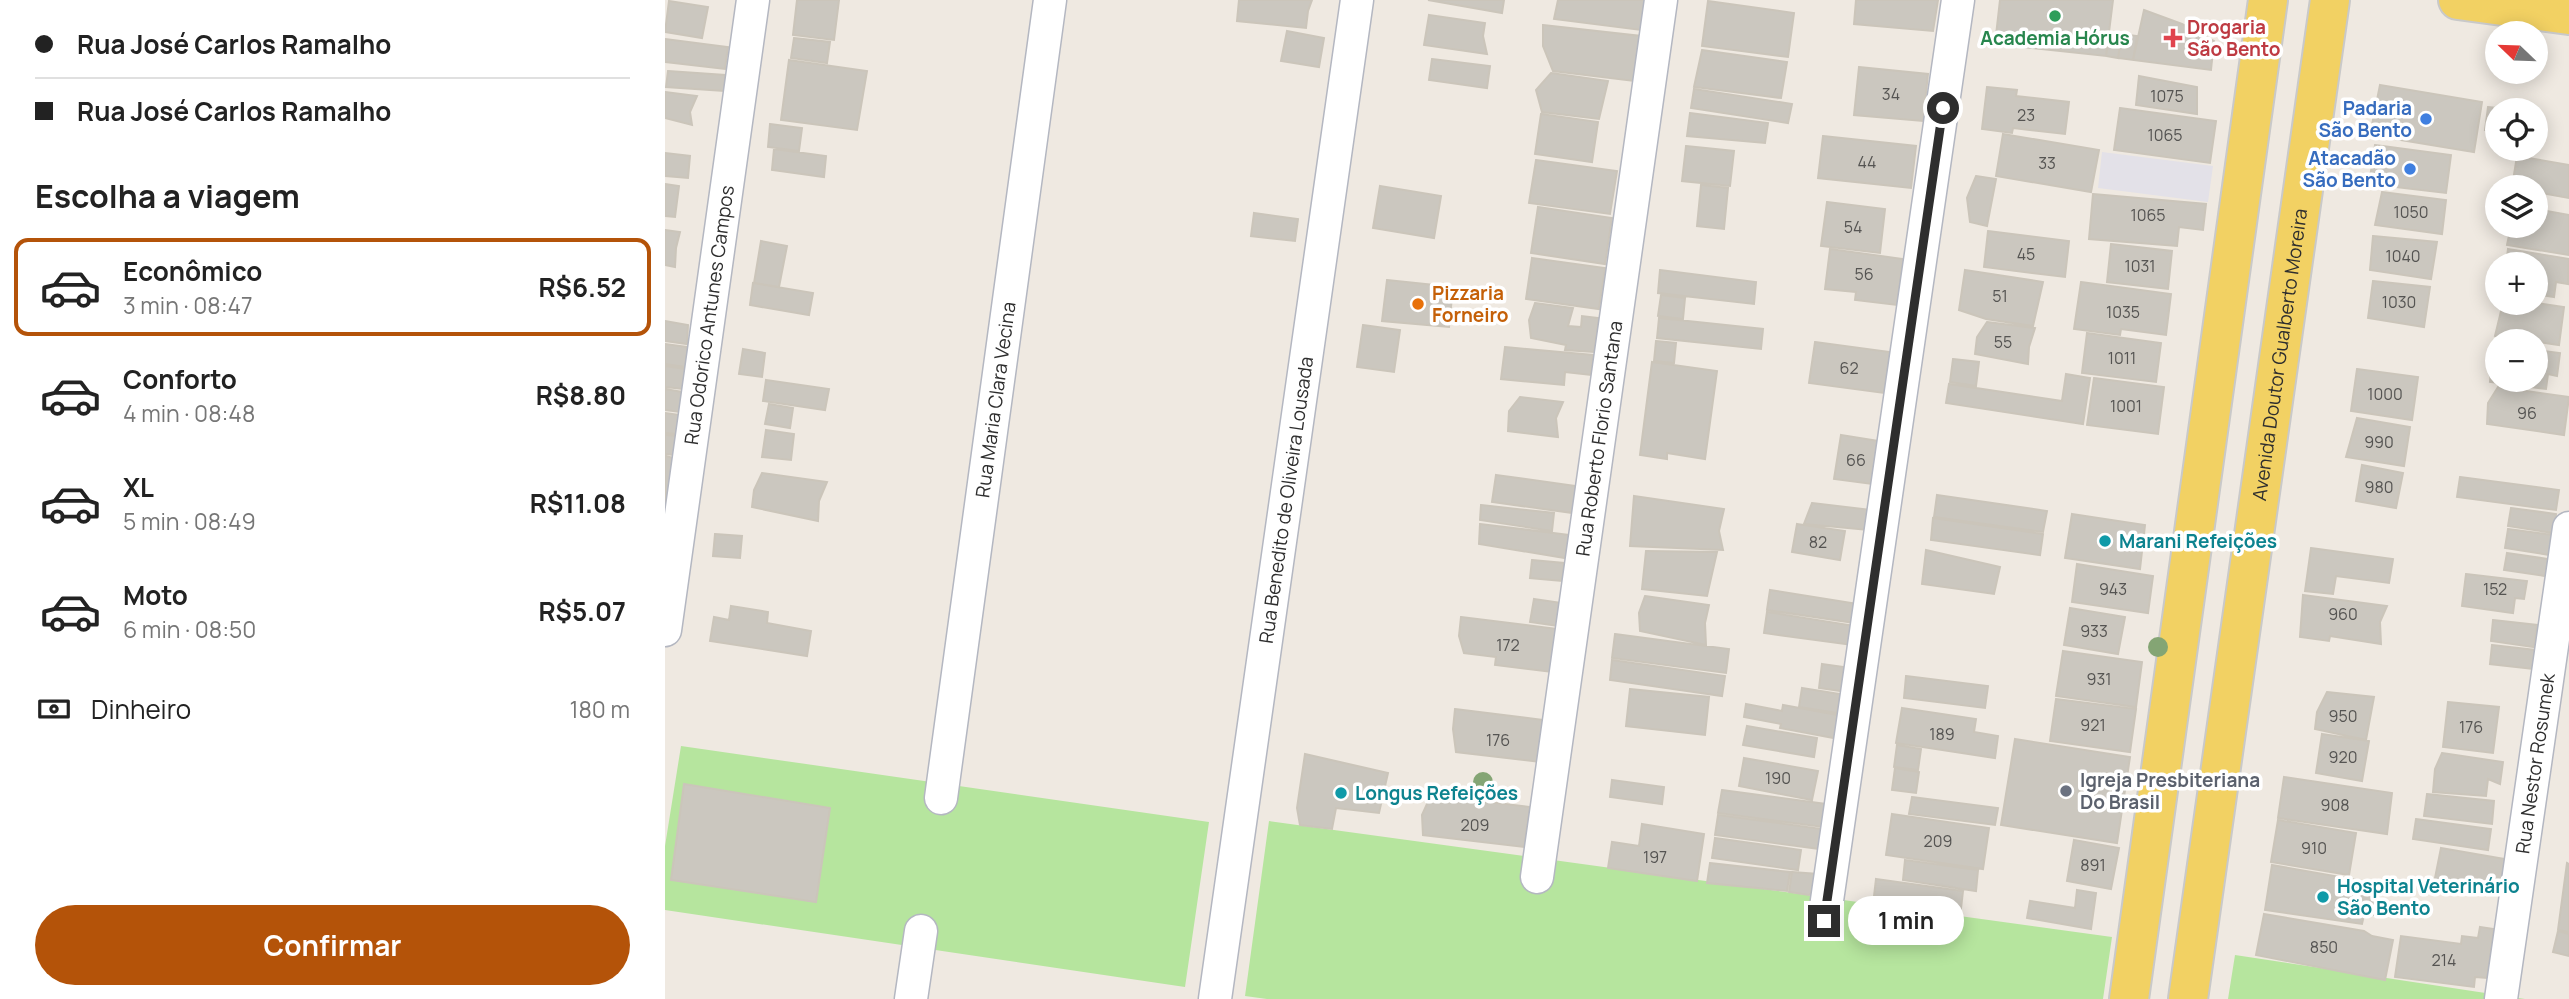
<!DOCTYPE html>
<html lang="pt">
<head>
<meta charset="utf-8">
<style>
	:root { --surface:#fff; --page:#f6f6f6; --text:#222; --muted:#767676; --line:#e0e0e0; --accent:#b45309 }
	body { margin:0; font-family:Manrope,sans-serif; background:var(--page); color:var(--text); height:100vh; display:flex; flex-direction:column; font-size:26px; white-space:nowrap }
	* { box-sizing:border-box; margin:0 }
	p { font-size:23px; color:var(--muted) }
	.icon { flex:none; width:38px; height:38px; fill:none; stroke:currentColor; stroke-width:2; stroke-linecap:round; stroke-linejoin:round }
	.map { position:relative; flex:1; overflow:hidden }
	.sheet { display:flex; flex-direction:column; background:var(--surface); width:665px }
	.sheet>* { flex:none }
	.guide { display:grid; align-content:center; height:154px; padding:0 35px; background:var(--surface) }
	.needle { width:46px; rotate:293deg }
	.controls { position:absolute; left:1820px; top:21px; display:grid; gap:14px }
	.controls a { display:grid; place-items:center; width:63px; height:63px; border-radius:50%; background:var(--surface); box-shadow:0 4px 18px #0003; font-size:35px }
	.end { position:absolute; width:32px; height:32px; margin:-16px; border:9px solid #2e2e2e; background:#fff; box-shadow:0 0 0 4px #fff }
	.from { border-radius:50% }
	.bubble { position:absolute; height:49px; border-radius:24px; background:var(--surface); box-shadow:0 4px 18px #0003; font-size:23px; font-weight:700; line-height:49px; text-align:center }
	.guide b { display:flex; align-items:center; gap:24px; height:66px; font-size:26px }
	.guide b+b { border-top:2px solid var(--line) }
	.guide i { width:18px; height:18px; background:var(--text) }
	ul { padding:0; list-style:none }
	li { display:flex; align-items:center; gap:21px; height:98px; margin:0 14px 10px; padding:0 21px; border:4px solid transparent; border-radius:14px }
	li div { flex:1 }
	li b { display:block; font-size:26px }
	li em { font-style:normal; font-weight:700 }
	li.on { border-color:var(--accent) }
	li>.icon { width:63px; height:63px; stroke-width:1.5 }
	h2 { padding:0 35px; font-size:32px; line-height:84px }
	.pay { display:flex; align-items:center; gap:18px; height:77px; padding:0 35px; font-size:26px }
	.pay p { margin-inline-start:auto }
	.action { display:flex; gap:14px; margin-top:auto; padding:14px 35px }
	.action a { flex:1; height:80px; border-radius:42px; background:var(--accent); color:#fff; font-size:28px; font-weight:700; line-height:80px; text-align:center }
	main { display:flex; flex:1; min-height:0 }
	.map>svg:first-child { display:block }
	.industrial { fill:#e3e1e8 }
	.green { fill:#b6e59e }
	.building { fill:#cbc7bf; stroke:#cbc5ba; stroke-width:2 }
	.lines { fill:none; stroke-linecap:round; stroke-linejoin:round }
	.minor-casing { stroke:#b4b7c1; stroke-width:35 }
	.major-casing { stroke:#c9c9c9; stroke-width:42 }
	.minor { stroke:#fff; stroke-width:32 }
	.major { stroke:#f2d163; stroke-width:38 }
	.tree { fill:#84a574 }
	.route { stroke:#2e2e2e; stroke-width:9 }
	.leisure-dot { fill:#2e9e5b; stroke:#fff; stroke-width:2.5 }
	.health-dot { fill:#e0444e; stroke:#fff; stroke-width:2.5 }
	.shop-dot { fill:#3f7fe0; stroke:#fff; stroke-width:2.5 }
	.food-dot { fill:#e8710a; stroke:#fff; stroke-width:2.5 }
	.culture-dot { fill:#0f9aa8; stroke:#fff; stroke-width:2.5 }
	.worship-dot { fill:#6b7280; stroke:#fff; stroke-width:2.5 }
	.labels { text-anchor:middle; stroke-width:7; stroke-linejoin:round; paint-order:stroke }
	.number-label { font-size:16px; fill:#555452 }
	.health-label { font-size:19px; font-weight:bold; fill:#be3a42; stroke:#fff; text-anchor:start }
	.leisure-label { font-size:19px; font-weight:bold; fill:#27864d; stroke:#fff }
	.shop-label { font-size:19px; font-weight:bold; fill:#366cbe; stroke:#fff; text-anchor:end }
	.food-label { font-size:19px; font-weight:bold; fill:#c56008; stroke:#fff; text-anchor:start }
	.street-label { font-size:19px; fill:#2e2e2e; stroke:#fff }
	.culture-label { font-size:19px; font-weight:bold; fill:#0d838f; stroke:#fff; text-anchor:start }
	.worship-label { font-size:19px; font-weight:bold; fill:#5b616d; stroke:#fff; text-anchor:start }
</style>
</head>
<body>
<main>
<section class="sheet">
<div class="guide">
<b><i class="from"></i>Rua José Carlos Ramalho</b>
<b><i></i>Rua José Carlos Ramalho</b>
</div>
<h2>Escolha a viagem</h2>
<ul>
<li class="on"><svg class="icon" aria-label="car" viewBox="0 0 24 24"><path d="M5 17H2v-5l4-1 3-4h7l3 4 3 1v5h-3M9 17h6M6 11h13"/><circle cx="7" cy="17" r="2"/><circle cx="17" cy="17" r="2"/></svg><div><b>Econômico</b><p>3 min · 08:47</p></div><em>R$6.52</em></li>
<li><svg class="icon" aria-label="car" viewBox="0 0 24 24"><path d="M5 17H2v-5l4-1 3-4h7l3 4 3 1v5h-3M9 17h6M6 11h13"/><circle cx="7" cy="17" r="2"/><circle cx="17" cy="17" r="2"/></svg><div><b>Conforto</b><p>4 min · 08:48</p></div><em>R$8.80</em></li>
<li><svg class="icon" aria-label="car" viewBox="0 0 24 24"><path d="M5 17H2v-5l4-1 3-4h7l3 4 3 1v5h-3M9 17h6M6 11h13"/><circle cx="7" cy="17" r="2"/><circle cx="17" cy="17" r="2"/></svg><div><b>XL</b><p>5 min · 08:49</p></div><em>R$11.08</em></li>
<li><svg class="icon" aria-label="car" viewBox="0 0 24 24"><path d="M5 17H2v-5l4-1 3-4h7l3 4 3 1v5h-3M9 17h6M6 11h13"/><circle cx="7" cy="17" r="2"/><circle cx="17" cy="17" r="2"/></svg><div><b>Moto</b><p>6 min · 08:50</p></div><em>R$5.07</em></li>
</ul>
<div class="pay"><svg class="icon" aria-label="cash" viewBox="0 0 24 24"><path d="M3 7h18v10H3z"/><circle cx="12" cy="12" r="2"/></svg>Dinheiro<p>180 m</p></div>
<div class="action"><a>Confirmar</a></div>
</section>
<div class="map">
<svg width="1904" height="999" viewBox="0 0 1904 999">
	<rect width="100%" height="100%" fill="#efe9e1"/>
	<path class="industrial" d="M1437 152 1548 166 1543 202 1433 188Z"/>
	<path class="green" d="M16 746 544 822 520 987 0 910V846Z
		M604 821 1447 937 1438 999H602L580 996Z
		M1570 955 1860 999H1563Z"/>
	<path class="building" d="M132 0H174L169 40 128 35Z
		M574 0H647L643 11 641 28 572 21Z
		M763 0H839L837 13Z
		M893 0H981L976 30 889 19Z
		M1191 0H1273L1268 31 1189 24Z
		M1335 0H1448L1441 56 1330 44Z
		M4 1 43 7 37 38 0 32Z
		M1043 1 1129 13 1123 57 1037 46Z
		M1479 10 1517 24 1549 41 1546 70 1468 60Z
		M764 15 820 23 818 36 822 54 759 45Z
		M878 25 976 36 969 81 888 71 878 46Z
		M622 31 659 38 654 67 616 61Z
		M1445 33 1457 34 1453 58 1441 56Z
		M1457 34 1472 36 1468 60 1453 58Z
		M129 38 165 42 162 63 126 58Z
		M0 39 63 47 60 69 0 62Z
		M1037 50 1122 62 1116 98 1029 87Z
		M767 59 825 66 822 88 764 80Z
		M124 60 202 71 192 130 116 120Z
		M1194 67 1263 74 1258 121 1189 115Z
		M3 71 60 75 59 91 1 87Z
		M886 73 943 81 934 119 877 112 871 90Z
		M1474 76 1532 87V114L1471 105Z
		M1715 85 1817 102 1809 152 1705 135Z
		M1322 87 1352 90 1351 96 1404 102 1400 134 1348 128 1347 133 1317 129Z
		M1029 89 1127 104 1123 123 1026 108Z
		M0 92 32 96 25 112 27 125 0 118Z
		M1823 107 1850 110H1832V131L1820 130Z
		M1455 108 1551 121 1545 163 1449 150Z
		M1025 113 1103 123 1100 143 1022 136Z
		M876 114 933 122 927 162 870 154Z
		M105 124 137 128 134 151 103 147Z
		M1338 134 1434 150 1426 192 1331 176Z
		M1158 136 1251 146 1246 188 1153 178Z
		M1710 145 1786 155 1781 193 1704 184Z
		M1021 146 1069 151 1065 186 1017 181Z
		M109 149 161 156 159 177 107 170Z
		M0 153 25 156 23 178 0 176Z
		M1852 156 1904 165V198L1871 192V187H1847Z
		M871 160 952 171 945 214 864 203Z
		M1311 176 1331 179 1322 226 1305 222 1302 198Z
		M0 184 14 186 10 217 0 216Z
		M1036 185 1063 188 1059 229 1032 226Z
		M715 186 776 196 769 238 708 228Z
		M1717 192 1781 200 1777 234 1710 225Z
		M1428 194 1541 204 1538 230 1514 227 1512 246 1424 239Z
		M1162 202 1220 209 1215 253 1156 246Z
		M873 207 947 218 940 264 866 253Z
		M1871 209 1904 215V255L1842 245 1846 226H1871Z
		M589 213 633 219 630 241 586 236Z
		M0 230 15 232 11 248 10 267 0 265Z
		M1323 231 1404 241 1400 277 1319 267Z
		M1708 236 1772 242 1766 279 1705 270Z
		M96 241 122 246 114 287 89 283Z
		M1446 244 1507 251 1503 289 1442 282Z
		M1165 249 1238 259 1232 305 1190 300 1191 292 1160 289Z
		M1843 249 1904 259 1903 284 1891 282 1889 297 1871 294V264H1841Z
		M867 258 940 268 934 309 861 299Z
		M995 270 1091 282 1089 304 993 293Z
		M1300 270 1378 282 1368 326 1321 319 1294 310Z
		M722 280 788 287 784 327 717 321Z
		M1708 281 1765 287 1759 327 1703 318Z
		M1416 282 1506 294 1501 335 1456 329 1455 335 1409 329Z
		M88 283 148 293 144 315 85 305Z
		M996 295 1020 298 1018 319 993 316Z
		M870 303 908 308 903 326 916 327 917 316 934 318 929 352 900 350 901 345 866 338 864 320Z
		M1838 303H1871L1899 307 1894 345 1830 336Z
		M994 318 1098 329 1096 349 992 338Z
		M0 321 23 325 22 344 0 341Z
		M1322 322 1370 328 1364 347 1363 364 1310 354 1312 337Z
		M698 325 735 330 729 372 692 367Z
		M1422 333 1496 343 1491 382 1417 373Z
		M991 341 1011 343 1009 363 989 361Z
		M1150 342 1225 352 1219 393 1144 383Z
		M0 344 23 347 20 367 0 364Z
		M840 347 928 355 926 375 900 372 899 385 836 379Z
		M78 349 100 353 97 377 74 374Z
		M1871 350 1895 353 1892 376 1883 374 1881 389 1825 382 1827 360 1832 352V380H1871Z
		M1288 359 1314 362 1311 386 1285 382Z
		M987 362 1052 371 1040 459 1002 453V459L975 455Z
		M0 366 21 369 18 389 0 387Z
		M1692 369 1753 377 1747 420 1686 411Z
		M1401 374 1425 378 1418 424 1281 403 1284 384 1397 401Z
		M1429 378 1499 387 1493 434 1422 425Z
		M101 380 164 389 160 410 98 401Z
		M1833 387 1904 397 1899 435 1822 424 1823 403Z
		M0 389 18 392 15 412 0 410Z
		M855 397 898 402 891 418 893 437 843 431 844 411Z
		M104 404 128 408 125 428 100 424Z
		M0 413 15 415 12 434 0 433Z
		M1692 418 1745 427 1739 466 1681 457Z
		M101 430 129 434 126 460 97 457Z
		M0 435 12 436 9 455 0 454Z
		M1176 435 1214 441 1207 484 1169 479Z
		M0 456 9 458 3 503H0Z
		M1697 465 1738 473 1731 508 1691 501Z
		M97 473 162 482 154 501 153 521 87 507 89 490Z
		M831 475 911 486 908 513 827 502Z
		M1795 477 1894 490 1891 510 1792 497Z
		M1272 495 1382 511 1378 532 1269 517Z
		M969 496 1059 509 1054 531 1058 550 965 546Z
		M1147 503 1207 510 1203 530 1139 524Z
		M816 505 889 513 887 531 815 520Z
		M1846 508 1891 514 1888 533 1843 526Z
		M1407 514 1480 525 1475 569 1400 558Z
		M1268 518 1378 534 1375 555 1266 540Z
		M815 524 905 535 900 558 814 544Z
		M1132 524 1180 531 1175 560 1127 552Z
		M1843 529 1888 535 1885 555 1840 548Z
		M50 534 77 536 75 558 48 556Z
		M1646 548 1728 559 1724 583 1671 576 1668 594 1640 591Z
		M1261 550 1335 567 1329 594 1257 584Z
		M981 551 1052 552 1042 596 977 589Z
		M1842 553 1883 559 1880 576 1839 570Z
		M867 560 899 563 897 581 865 578Z
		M1412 564 1488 576 1483 613 1407 602Z
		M1801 574 1862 581 1859 599 1850 598 1848 613 1797 606Z
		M1105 590 1193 604 1190 623 1102 610Z
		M1638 595 1722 606 1715 622 1716 644 1665 636 1664 641 1635 637Z
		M980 596 1044 605 1040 623 1041 645 975 631 974 613Z
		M869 599 897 603 894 626 865 622Z
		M66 606 103 612 102 623 146 631 142 656 45 641 49 617 64 620Z
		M1405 608 1460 617 1453 654 1399 645Z
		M1102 612 1190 626 1187 645 1099 633Z
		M796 617 893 629 887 672 830 665 831 657 799 653 794 636Z
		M1828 620 1872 625 1869 647 1826 641Z
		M950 634 1064 649 1061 673 947 658Z
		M1827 645 1870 650 1868 669 1825 664Z
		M1398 651 1477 662 1471 707 1391 696Z
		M947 660 1060 676 1057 696 945 680Z
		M1157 664 1179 667 1176 691 1154 688Z
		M1241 676 1323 686 1320 708 1239 698Z
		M1137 688 1175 694 1172 713 1134 707Z
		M965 689 1044 697 1040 735 961 726Z
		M1662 692 1709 697 1701 740 1650 729 1652 712Z
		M1391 699 1471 709 1465 752 1385 741Z
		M1783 702 1834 707 1828 753 1778 747Z
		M1081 704 1117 711 1118 705 1178 716 1174 739 1115 728 1116 724 1079 717Z
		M1237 708 1311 719 1309 732 1333 736 1330 758 1231 743Z
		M790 709 879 720 875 762 791 752 788 729Z
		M1082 726 1152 738 1149 757 1078 745Z
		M1657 734 1704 741 1697 781 1651 773Z
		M1350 739 1465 757 1452 843 1336 825Z
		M1232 745 1256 749 1253 770 1229 767Z
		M1777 753 1838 762 1835 784 1823 779 1821 796 1768 792 1770 769Z
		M640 754 723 773 714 813 671 808 667 829 635 825 632 808Z
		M1079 758 1153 771 1147 800 1074 786Z
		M1230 768 1254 772 1251 793 1227 790Z
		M1619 777 1727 793 1722 834 1613 818Z
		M947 780 999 787 997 804 945 797Z
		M19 784 165 808 151 902 6 880Z
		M1057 790 1162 804 1158 827 1053 813Z
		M1762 794 1829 801 1827 824 1759 816Z
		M766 795 865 807 859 847 758 835 757 815Z
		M1247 797 1333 808 1330 825 1244 814Z
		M1227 814 1324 828 1318 869 1221 855Z
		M1053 815 1157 829 1155 849 1050 835Z
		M1751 819 1826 829 1823 850 1748 839Z
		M1613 820 1691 833 1684 875 1606 862Z
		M977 824 1039 834 1032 881 943 868 947 842 974 846Z
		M1050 838 1136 850 1133 870 1047 858Z
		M1409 840 1454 848 1446 889 1402 881Z
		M1776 848 1840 859 1834 894 1769 883Z
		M1240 860 1313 870 1311 891 1238 880Z
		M1045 863 1125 872 1122 891 1042 883Z
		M1902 863 1904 864V932L1893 930Z
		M1607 865 1715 884 1711 915H1699L1697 924 1600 910Z
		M1127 872 1153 874 1151 889 1144 895 1124 892Z
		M1211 879 1298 891 1295 917 1208 905Z
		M1412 890 1431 893 1426 929 1362 918 1365 901 1410 908Z
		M1599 914 1699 931 1707 936 1728 940 1720 980 1591 955Z
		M1815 927 1829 929 1822 978 1810 977 1809 987 1730 977 1736 936 1796 944 1797 936 1813 938Z
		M1893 931 1904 934V956L1888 952Z"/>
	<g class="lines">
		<g class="minor-casing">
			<g id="minor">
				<path id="s1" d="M0 630 88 0"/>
				<path id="s2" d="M276 798 385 0"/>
				<path id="s3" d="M872 877 996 0"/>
				<path d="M1159 921 1293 0"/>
				<path d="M246 999 256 931"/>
				<path id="s4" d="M550 999 692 0"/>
				<path id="s5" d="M1836 999 1904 528"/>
			</g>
		</g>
		<g class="major-casing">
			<g id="major">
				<path d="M1793 0 1904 15"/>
				<path d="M1464 999 1603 0"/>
				<path id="s6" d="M1523 999 1665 0"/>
			</g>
		</g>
		<use href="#minor" class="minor"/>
		<use href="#major" class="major"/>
	</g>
	<g class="tree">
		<circle cx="1493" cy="647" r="10"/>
		<circle cx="818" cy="782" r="10"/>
	</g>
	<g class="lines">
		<path class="route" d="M1159 921 1278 108"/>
	</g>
	<circle class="leisure-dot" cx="1390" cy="16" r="7"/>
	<path class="health-dot" d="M1504.5 27.5h7v7h7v7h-7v7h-7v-7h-7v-7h7z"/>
	<g class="shop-dot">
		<circle cx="1761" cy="119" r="7"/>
		<circle cx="1745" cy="169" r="7"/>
	</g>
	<circle class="food-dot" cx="753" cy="304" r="7"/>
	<g class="culture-dot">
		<circle cx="1440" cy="541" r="7"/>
		<circle cx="676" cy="793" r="7"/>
		<circle cx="1658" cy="897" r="7"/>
	</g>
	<circle class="worship-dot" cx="1401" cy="791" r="7"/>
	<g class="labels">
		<g class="number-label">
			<text x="1226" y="100">34</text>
			<text x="1502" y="102">1075</text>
			<text x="1361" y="121">23</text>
			<text x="1500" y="141">1065</text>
			<text x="1202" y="168">44</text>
			<text x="1382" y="169">33</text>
			<text x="1746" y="218">1050</text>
			<text x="1483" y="221">1065</text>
			<text x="1188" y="233">54</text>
			<text x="1361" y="260">45</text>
			<text x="1738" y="262">1040</text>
			<text x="1475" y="272">1031</text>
			<text x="1199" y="280">56</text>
			<text x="1335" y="302">51</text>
			<text x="1734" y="308">1030</text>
			<text x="1458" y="318">1035</text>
			<text x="1338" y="348">55</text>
			<text x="1457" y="364">1011</text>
			<text x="1184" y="374">62</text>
			<text x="1720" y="400">1000</text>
			<text x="1461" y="412">1001</text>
			<text x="1862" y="419">96</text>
			<text x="1714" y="448">990</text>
			<text x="1191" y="466">66</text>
			<text x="1714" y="493">980</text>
			<text x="1153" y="548">82</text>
			<text x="1448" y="595">943</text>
			<text x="1830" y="595">152</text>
			<text x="1678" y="620">960</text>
			<text x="1429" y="637">933</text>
			<text x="843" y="651">172</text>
			<text x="1434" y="685">931</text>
			<text x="1678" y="722">950</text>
			<text x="1428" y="731">921</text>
			<text x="1806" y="733">176</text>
			<text x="1277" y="740">189</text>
			<text x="833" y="746">176</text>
			<text x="1678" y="763">920</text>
			<text x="1113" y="784">190</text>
			<text x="1670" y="811">908</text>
			<text x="810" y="831">209</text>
			<text x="1273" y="847">209</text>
			<text x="1649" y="854">910</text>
			<text x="990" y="863">197</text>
			<text x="1428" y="871">891</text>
			<text x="1659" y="953">850</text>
			<text x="1779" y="966">214</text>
		</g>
		<g class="health-label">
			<text x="1522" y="34">Drogaria<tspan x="1522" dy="22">São Bento</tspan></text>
		</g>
		<g class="leisure-label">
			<text x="1390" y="45">Academia Hórus</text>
		</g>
		<g class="shop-label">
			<text x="1747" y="115">Padaria<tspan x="1747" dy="22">São Bento</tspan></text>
			<text x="1731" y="165">Atacadão<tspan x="1731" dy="22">São Bento</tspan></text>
		</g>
		<g class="food-label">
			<text x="767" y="300">Pizzaria<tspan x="767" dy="22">Forneiro</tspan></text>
		</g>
		<g class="street-label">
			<text dy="7" stroke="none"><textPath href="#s1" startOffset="318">Rua Odorico Antunes Campos</textPath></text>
			<text dy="7" stroke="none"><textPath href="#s6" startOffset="651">Avenida Doutor Gualberto Moreira</textPath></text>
			<text dy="7" stroke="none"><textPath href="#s2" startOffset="402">Rua Maria Clara Vecina</textPath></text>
			<text dy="7" stroke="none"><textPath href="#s3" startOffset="443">Rua Roberto Florio Santana</textPath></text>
			<text dy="7" stroke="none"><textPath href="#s4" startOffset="504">Rua Benedito de Oliveira Lousada</textPath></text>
			<text dy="7" stroke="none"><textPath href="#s5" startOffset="238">Rua Nestor Rosumek</textPath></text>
		</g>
		<g class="culture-label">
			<text x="1454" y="548">Marani Refeições</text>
			<text x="690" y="800">Longus Refeições</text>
			<text x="1672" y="893">Hospital Veterinário<tspan x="1672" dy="22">São Bento</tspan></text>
		</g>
		<g class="worship-label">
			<text x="1415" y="787">Igreja Presbiteriana<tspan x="1415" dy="22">Do Brasil</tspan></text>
		</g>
	</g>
</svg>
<div class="controls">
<a><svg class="needle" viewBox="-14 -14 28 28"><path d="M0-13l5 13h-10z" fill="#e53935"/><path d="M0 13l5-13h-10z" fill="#767676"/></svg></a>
<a><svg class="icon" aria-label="locate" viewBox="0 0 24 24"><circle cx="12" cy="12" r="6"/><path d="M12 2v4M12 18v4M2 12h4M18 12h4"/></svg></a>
<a><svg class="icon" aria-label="layers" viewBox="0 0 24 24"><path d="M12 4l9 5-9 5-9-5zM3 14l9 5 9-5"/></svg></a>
<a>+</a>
<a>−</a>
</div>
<i class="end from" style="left:1278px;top:108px"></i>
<i class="end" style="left:1159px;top:921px"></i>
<div class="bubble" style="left:1183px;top:896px;width:116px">1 min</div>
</div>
</main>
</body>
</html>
